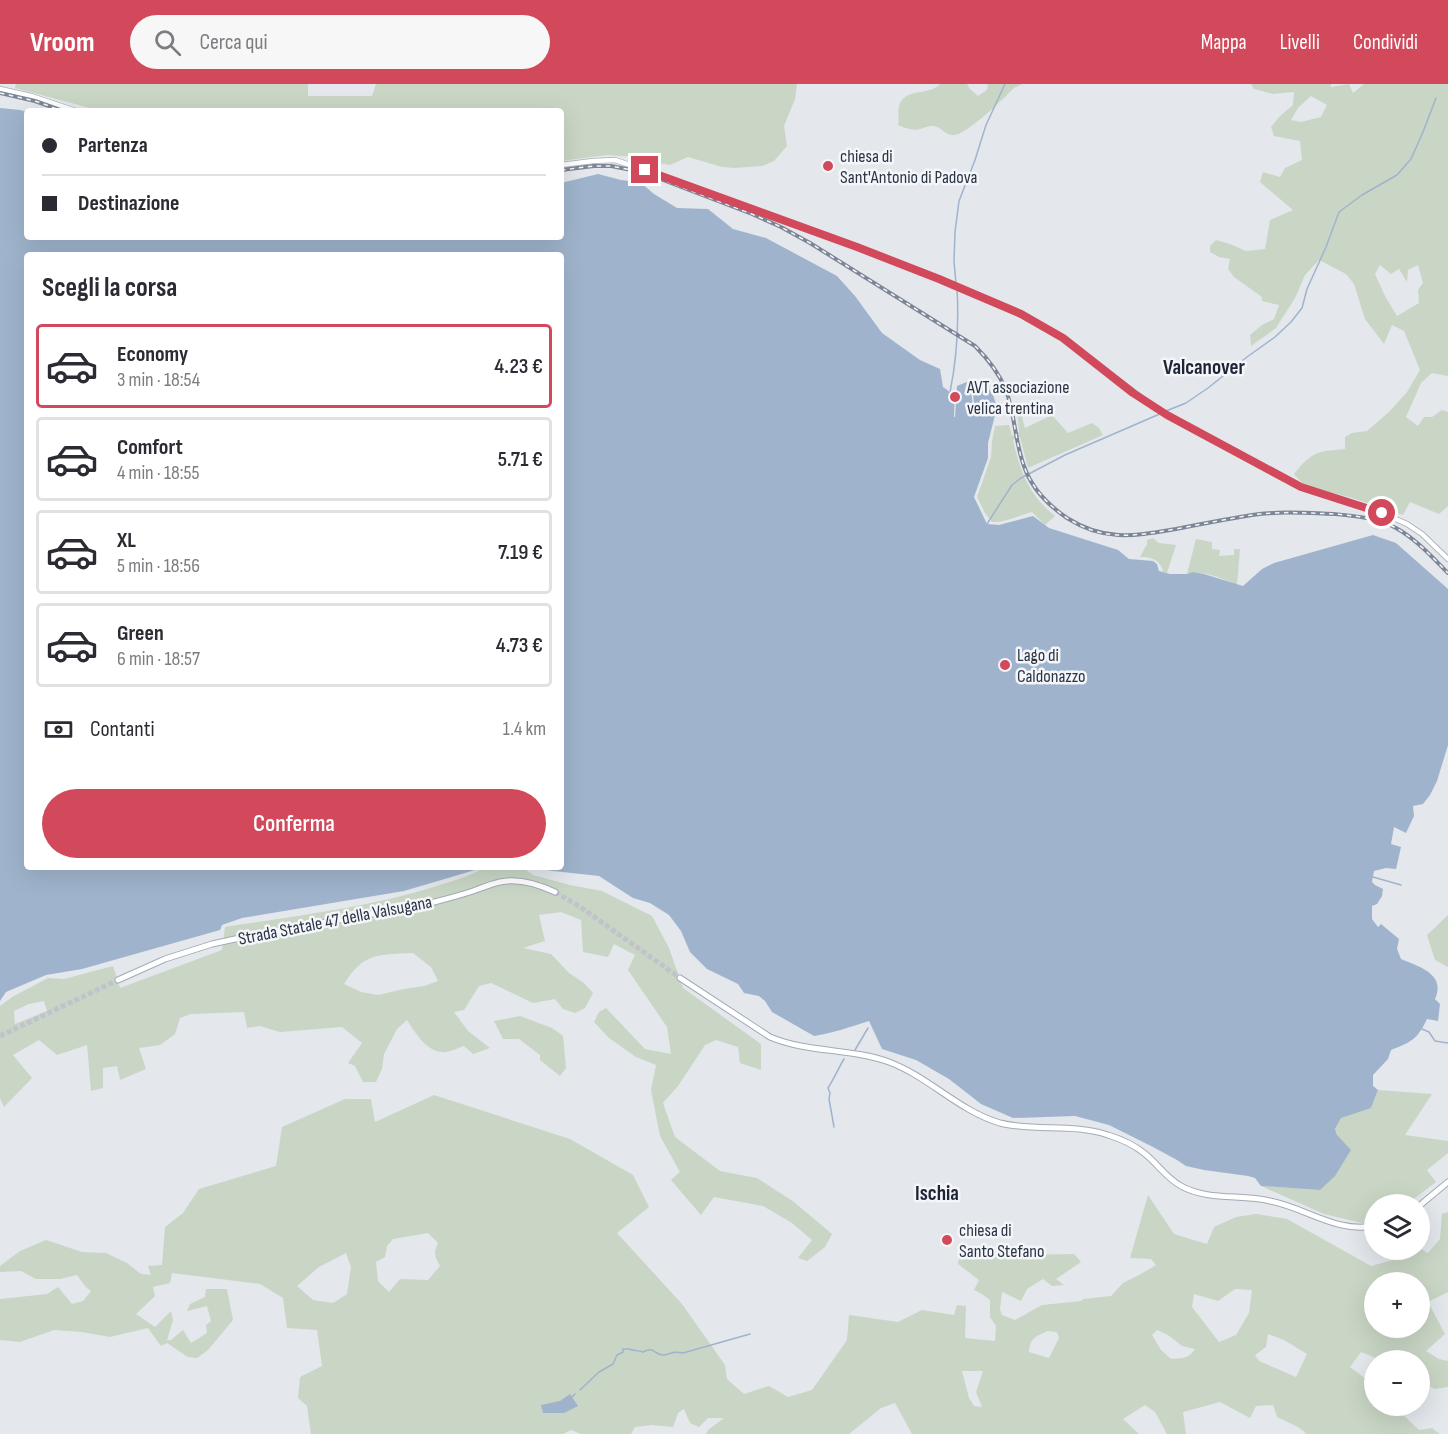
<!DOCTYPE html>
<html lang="it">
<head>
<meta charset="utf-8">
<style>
	:root { --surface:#fff; --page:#f7f7f7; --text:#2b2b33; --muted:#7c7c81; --line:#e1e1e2; --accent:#d1495b }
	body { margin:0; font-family:"Sofia Sans Condensed",sans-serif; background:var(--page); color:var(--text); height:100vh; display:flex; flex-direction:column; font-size:22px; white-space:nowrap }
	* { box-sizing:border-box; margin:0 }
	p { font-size:20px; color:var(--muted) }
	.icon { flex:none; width:33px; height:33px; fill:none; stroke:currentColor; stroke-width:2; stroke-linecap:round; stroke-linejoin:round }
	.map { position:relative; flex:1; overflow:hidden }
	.drawer { position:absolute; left:24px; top:168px; width:540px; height:618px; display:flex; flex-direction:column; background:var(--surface); border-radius:6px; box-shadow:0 6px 24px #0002 }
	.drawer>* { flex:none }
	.hud { position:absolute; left:24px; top:24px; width:540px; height:132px; border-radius:6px; box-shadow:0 6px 24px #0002; display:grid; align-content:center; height:132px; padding:0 18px; background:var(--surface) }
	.fabs { position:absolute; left:1364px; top:1110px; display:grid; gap:12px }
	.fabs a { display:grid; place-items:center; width:66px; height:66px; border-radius:50%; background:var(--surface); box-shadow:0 6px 24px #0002; font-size:30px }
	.end { position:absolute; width:27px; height:27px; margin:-14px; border:8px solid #d1495b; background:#fff; box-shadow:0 0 0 3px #fff }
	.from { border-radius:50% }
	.hud b { display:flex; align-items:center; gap:21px; height:57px; font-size:22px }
	.hud b+b { border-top:2px solid var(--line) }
	.hud i { width:15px; height:15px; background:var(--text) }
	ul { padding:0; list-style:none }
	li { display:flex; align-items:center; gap:18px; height:84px; margin:0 12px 9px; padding:0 6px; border:3px solid var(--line); border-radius:6px }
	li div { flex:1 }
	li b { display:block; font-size:22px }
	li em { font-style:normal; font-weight:600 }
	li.on { border-color:var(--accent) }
	li>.icon { width:54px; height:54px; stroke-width:1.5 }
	h2 { padding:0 18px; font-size:27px; line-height:72px }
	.pay { display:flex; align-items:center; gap:15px; height:66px; padding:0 18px; font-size:22px }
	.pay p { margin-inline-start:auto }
	.primary-button { display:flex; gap:12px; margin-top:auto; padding:12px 18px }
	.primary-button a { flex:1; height:69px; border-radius:36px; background:var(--accent); color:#fff; font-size:24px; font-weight:600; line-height:69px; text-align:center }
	header { display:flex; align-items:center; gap:36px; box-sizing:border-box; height:84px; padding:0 30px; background:var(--accent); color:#fff }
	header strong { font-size:28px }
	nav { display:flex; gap:33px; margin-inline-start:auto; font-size:21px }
	.search { width:420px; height:54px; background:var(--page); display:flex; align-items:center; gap:15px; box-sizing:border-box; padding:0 21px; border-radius:33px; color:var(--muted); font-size:22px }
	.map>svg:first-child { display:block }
	.green { fill:#c9d6c5; fill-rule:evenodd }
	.water { fill:#9fb4cc }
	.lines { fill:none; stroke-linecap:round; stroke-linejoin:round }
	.stream { stroke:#9fb4cc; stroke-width:1.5 }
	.primary-tunnel { stroke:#bfc3cb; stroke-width:5; stroke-dasharray:5 2.5; stroke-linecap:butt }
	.secondary-casing { stroke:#a9aeb7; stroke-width:6 }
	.primary-casing { stroke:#a3abb8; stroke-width:7 }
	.secondary { stroke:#fff; stroke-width:4.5 }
	.primary { stroke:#fff; stroke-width:5 }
	.rail-casing { stroke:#7d8696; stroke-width:4 }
	.rail { stroke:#f4f6f9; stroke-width:1.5; stroke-dasharray:4.5; stroke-linecap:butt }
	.route { stroke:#d1495b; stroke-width:8 }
	.poi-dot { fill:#d1495b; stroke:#f4f6f9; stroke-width:2 }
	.labels { text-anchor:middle; stroke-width:5; stroke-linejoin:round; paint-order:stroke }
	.poi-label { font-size:18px; fill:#2b3445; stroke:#f4f6f9; text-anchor:start }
	.street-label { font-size:18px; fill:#2b3445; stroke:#f4f6f9 }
	.quarter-label { font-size:21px; font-weight:bold; fill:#1d2536; stroke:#f4f6f9 }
</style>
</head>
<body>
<header>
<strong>Vroom</strong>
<div class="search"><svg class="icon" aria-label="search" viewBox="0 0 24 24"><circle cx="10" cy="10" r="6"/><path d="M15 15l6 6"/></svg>Cerca qui</div>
<nav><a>Mappa</a><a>Livelli</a><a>Condividi</a></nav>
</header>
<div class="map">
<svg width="1448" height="1350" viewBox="0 0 1448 1350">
	<rect width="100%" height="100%" fill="#e4e7ec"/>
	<path class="green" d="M16 0H308V12H372L376 0H797L795 15 784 42 787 62 774 77 762 82 734 84 722 83 688 73 670 81 657 79 635 73 607 71 561 77V27H294L285 24 283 27H160L152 25 90 24 15 4Z
		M940 0H967L970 5 978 12 987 6 988 0H1022L1014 4C1004 14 963 55 951 51 945 50 941 43 934 42 930 41 925 44 920 45 913 47 905 44 898 41 900 35 897 28 899 22 906 2 928 13 940 0Z
		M1251 0H1331V3L1349 0 1353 9 1364 0H1448V292L1432 289 1421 299 1406 333 1418 342 1424 333H1432L1442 326 1448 328V422L1439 430 1410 418 1403 431 1352 414 1304 401 1294 390C1302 380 1311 369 1325 367 1331 366 1338 366 1345 365V353L1352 349 1367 347 1390 327 1407 308 1420 286 1404 247 1392 241 1384 260 1365 235 1354 200 1346 190 1319 176 1305 191 1295 214 1276 244 1251 262 1250 251 1262 241 1274 235 1279 221 1262 217V213L1234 193 1228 185 1230 175 1219 173 1210 168V162L1216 156 1230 160 1246 167 1265 165 1270 136 1293 126 1260 98 1263 88 1280 93 1285 84 1302 76 1300 57 1274 52 1271 43 1279 33 1293 21 1294 8 1273 10 1254 5ZM1311 12 1327 21 1321 33 1301 38 1291 36 1298 24ZM1380 181 1391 190 1399 185 1407 198 1408 186 1418 181 1423 199 1418 206 1419 219 1397 232 1385 212 1375 190Z
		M1020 326 1025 344 1052 331 1068 349 1092 339 1099 344 1103 351 1028 384 1020 353 1013 356C1020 387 1029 412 1055 432L1045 441 1032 428C1020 431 1004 439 992 438L985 429 977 413 991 373 992 357 995 342 1009 341 1012 352 1019 348 1017 327Z
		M1153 454 1159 459 1176 461 1167 489 1163 488C1162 477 1151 472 1140 473L1147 460V456Z
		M1196 455 1212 458V465L1220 466 1219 472 1234 471V465H1240L1237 501C1223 495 1203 485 1187 490Z
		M485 783H522L533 791 570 801 602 807 652 832 669 864 683 904 761 960V986L740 979 738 963 716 956 705 961 678 1002 663 1019 675 1053 720 1087 757 1094 794 1118 832 1150 825 1163 807 1177 798 1174 812 1156 792 1139 763 1122 714 1113 701 1131 671 1096 680 1088 660 1052 651 1006 656 981 636 973 609 954 594 938 599 928 606 924 645 965 671 970 667 943 628 886 635 871 614 860 608 873 583 868 581 836 561 828 539 831 545 857 523 864 551 870 569 889 584 899 593 909 585 924 575 929 563 925 555 915 533 919 491 899 479 902 464 926 454 928 468 947 490 964 473 970 464 962C458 964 448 969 441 968 425 966 415 948 407 936L397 945 384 970 382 985 376 998H363L355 982 348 979 362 959 342 943 280 948 260 942 247 944 244 928 191 930 180 934 175 950 160 961 139 964 146 985 120 996 117 982 103 984V1004L91 1007 87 961 57 971 39 956 13 971 32 994 4 1023 0 1014V922L12 913 48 894 64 895 113 882 120 904 222 866 225 843C294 832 366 824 434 803 452 797 469 793 485 783ZM413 869 431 883 438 897 424 902 404 905 378 911 361 908 344 900C364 868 378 871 413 869ZM44 917 47 927 15 940 14 927 29 920Z
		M1448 831V883L1435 876 1427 851Z
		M520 932 552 944 563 952 566 984 560 992 540 976V971L519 955H503L494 937Z
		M1378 1006 1432 1010 1405 1051 1448 1057V1069L1427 1086 1436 1098 1407 1120H1374V1135L1362 1139 1324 1130 1261 1102 1320 1106 1337 1051 1335 1045 1341 1033 1371 1024Z
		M434 1011 570 1055 633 1091 649 1123 617 1149 682 1220 725 1281 727 1295 744 1310 769 1302 788 1313 812 1306 847 1256 849 1231 898 1238 922 1226 954 1231 957 1221 966 1222 965 1254 995 1257 996 1242 990 1233V1216L982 1210 974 1206 979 1196 958 1180 959 1175 967 1169 1000 1168 1012 1161 1022 1171 1074 1170 1081 1178 1056 1195 1064 1201 1052 1202 1043 1195 1027 1205 1021 1217 1002 1208 1000 1225 1002 1231 1015 1236 1042 1221 1081 1217 1083 1215 1111 1212 1123 1199 1141 1190 1156 1181 1151 1175 1130 1174 1148 1111 1174 1150 1207 1160 1214 1143 1236 1133 1256 1130 1287 1135 1371 1182 1393 1176 1407 1166H1419V1164L1428 1169 1440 1155 1442 1130 1448 1128V1208L1428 1218 1445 1250 1426 1267 1439 1275 1448 1277V1303L1435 1305 1419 1297V1276H1381L1361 1268 1350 1283 1374 1301V1322H1394L1419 1346 1432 1344 1440 1350H1307L1298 1343 1277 1333 1273 1321 1256 1322 1250 1334 1220 1318 1183 1328 1186 1350H1167L1155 1328 1145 1321 1123 1335 1139 1350H912L895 1319 881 1324 849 1350H706L708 1346 724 1334H708L699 1343 690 1339 684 1325 678 1329 673 1343 652 1341 635 1343 631 1350H581L571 1346 563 1350H311L307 1322 298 1314 300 1293 322 1282 317 1246 287 1244 283 1214 260 1200 172 1189 170 1199 153 1203 155 1212 136 1230 155 1243 171 1227 173 1236 167 1256H171L183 1246 191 1259 207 1249 206 1241 211 1237 207 1222 187 1227 190 1220 205 1213 206 1205H227L233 1236 208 1266 197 1274 188 1273 167 1259 161 1262 148 1244 110 1253 82 1248 54 1246 20 1258 0 1256V1215L47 1210 58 1203 72 1220 83 1217 91 1207 85 1202 77 1191 60 1195H36L21 1187 0 1188V1182L20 1167 46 1156 82 1168 106 1169 127 1179 141 1190 151 1191 148 1182 162 1181 165 1143 183 1129 199 1105 276 1082 282 1043 345 1015H371L375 1038ZM428 1149 438 1159C433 1169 435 1173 440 1182L428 1196 400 1195 389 1208 378 1197 376 1178 385 1173 387 1162 393 1155ZM346 1169 351 1183 347 1210 333 1219 313 1216 297 1202 319 1183ZM1374 1198H1419V1244H1374ZM1235 1205 1252 1206 1249 1229 1236 1251 1219 1258 1192 1223 1194 1210 1218 1217ZM1157 1246 1168 1251 1182 1262 1195 1265C1188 1275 1183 1274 1171 1275L1161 1266 1152 1251ZM1048 1247 1057 1248 1059 1254 1049 1274 1029 1268C1030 1254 1036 1252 1048 1247ZM1268 1250 1284 1256 1307 1270 1296 1293 1259 1277 1255 1271 1266 1263ZM962 1287H983L976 1308 982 1323 974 1322 969 1314Z"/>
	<path class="water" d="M0 24 20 26 27 28V153H561V99L598 90 621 96 640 98 654 110 677 124 708 125 733 145 766 154 837 192 855 212 882 249 920 276 940 285 943 303C958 313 954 318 954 333H955L957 302 969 297 974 327 975 326 971 296 984 298 993 311 997 323 988 359V374L974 413 987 440 999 441 1033 432 1049 444 1118 466 1129 475 1153 477 1157 480 1159 487 1170 490H1187L1193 488 1204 490 1243 502 1262 485 1274 479 1373 451 1396 459 1448 505V661L1437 697 1430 711 1423 720 1413 722 1414 732 1406 749 1394 743 1391 760 1401 763 1396 785 1386 784 1374 787 1372 798 1375 801 1383 805 1382 812 1377 820 1372 822V835L1378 843 1381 840 1399 855 1397 865 1401 875C1420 883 1446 890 1435 915L1440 920 1438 937 1427 935C1417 956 1411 958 1391 966L1388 975 1373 991V1002L1378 1006 1371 1024 1341 1034 1335 1045 1337 1051 1351 1066 1335 1092 1320 1106 1261 1102 1255 1094 1248 1092 1204 1086 1186 1082 1177 1076 1153 1063 1109 1041 1075 1032 1013 1034 981 1020 949 995 916 976 882 965 869 937C850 943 833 949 814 952L772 928 765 917 759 912 744 909 738 900 707 885 690 868 681 847 669 831 650 819 633 814 599 792 553 787 529 783H561V171H27V783H479L475 786 404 807 242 834 222 841 220 846 82 885 46 891 6 908 0 917Z
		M570 1310 578 1322 564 1329H543L541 1321 560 1317Z"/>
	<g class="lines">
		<path class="stream" d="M956 200 954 177 955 148 959 117 975 76 986 41 1005 0
			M950 308C957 274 959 239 957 204
			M1166 327 1186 319 1208 304 1247 273 1275 253 1291 238 1302 224 1307 205 1326 163 1339 128 1362 111 1397 91 1411 75 1423 48 1436 14
			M987 440 1012 401 1021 394 1065 371 1162 329
			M1373 793 1401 801
			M1422 945 1429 948 1435 957 1448 959
			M855 966 868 944
			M834 1043 829 1015 830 1009 828 1004C834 995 838 985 844 975
			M580 1306 599 1288 613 1280 617 1271 623 1268V1265H629C633 1267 638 1266 643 1268 655 1262 653 1270 662 1271 671 1271 671 1266 683 1269L750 1250
			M572 1313 575 1310"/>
		<path class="primary-tunnel" d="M555 808 582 824 680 894
			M0 952 118 896"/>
		<g class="secondary-casing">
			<path id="secondary" d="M0 5 31 12 76 27
				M561 81 593 77 615 76 645 86 857 163 928 190 1021 229 1063 254 1155 324 1301 403 1382 429 1407 440 1422 450 1448 475"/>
		</g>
		<g class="primary-casing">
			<path id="primary" d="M680 894 770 953C808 969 851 964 889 978 929 993 959 1027 1000 1039 1035 1048 1073 1039 1108 1051 1121 1055 1134 1061 1144 1069 1157 1079 1166 1094 1181 1102 1208 1117 1241 1110 1270 1117 1306 1124 1336 1149 1374 1142
				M118 896 165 875 212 860 249 852 427 820C442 816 458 812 473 807 481 804 491 800 500 798 518 794 538 800 555 808
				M1419 1122 1448 1098"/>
		</g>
		<use href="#secondary" class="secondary"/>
		<use href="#primary" class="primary"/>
		<g class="rail-casing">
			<path id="rail" d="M0 9 35 17 63 27
				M561 86 594 82H611L642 88 752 130 781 143 810 159 975 262C987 274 999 289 1006 306 1015 331 1015 358 1024 382 1031 403 1048 421 1067 434 1105 458 1134 452 1176 445 1202 440 1227 435 1252 431 1279 427 1307 429 1334 430 1355 432 1378 434 1396 444 1416 455 1432 473 1448 489"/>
		</g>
		<use href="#rail" class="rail"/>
	</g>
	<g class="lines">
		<path class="route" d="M645 86 857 163 939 195 1021 230 1063 254 1133 309 1167 331 1301 403 1382 429"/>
	</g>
	<g class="poi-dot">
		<circle cx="828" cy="82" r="6"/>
		<circle cx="955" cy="313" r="6"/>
		<circle cx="1005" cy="581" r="6"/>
		<circle cx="947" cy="1156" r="6"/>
	</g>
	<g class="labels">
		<g class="poi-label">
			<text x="840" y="78">chiesa di<tspan x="840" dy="21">Sant'Antonio di Padova</tspan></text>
			<text x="967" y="309">AVT associazione<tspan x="967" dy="21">velica trentina</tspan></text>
			<text x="1017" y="577">Lago di<tspan x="1017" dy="21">Caldonazzo</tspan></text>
			<text x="959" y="1152">chiesa di<tspan x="959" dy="21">Santo Stefano</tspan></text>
		</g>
		<g class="street-label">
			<text transform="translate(335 836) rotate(-11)" y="6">Strada Statale 47 della Valsugana</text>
		</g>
		<g class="quarter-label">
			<text x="1204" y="290">Valcanover</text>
			<text x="937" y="1116">Ischia</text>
		</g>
	</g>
</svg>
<div class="fabs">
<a><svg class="icon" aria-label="layers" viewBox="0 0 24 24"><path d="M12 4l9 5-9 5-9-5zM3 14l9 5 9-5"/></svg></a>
<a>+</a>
<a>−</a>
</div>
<i class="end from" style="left:1382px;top:429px"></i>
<i class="end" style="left:645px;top:86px"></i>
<div class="hud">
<b><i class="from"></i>Partenza</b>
<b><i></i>Destinazione</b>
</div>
<section class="drawer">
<h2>Scegli la corsa</h2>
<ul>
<li class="on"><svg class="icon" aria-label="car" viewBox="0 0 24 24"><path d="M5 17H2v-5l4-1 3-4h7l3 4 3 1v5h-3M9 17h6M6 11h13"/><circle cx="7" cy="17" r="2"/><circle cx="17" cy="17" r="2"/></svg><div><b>Economy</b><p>3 min · 18:54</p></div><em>4.23 €</em></li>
<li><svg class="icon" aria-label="car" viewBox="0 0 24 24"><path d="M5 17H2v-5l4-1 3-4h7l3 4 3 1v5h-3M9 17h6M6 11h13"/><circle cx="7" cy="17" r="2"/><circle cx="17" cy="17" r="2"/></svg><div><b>Comfort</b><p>4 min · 18:55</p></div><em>5.71 €</em></li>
<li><svg class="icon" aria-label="car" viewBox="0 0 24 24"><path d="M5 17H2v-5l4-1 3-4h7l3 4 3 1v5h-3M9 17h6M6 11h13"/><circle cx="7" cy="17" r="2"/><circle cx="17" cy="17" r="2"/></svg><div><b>XL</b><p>5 min · 18:56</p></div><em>7.19 €</em></li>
<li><svg class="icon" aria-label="car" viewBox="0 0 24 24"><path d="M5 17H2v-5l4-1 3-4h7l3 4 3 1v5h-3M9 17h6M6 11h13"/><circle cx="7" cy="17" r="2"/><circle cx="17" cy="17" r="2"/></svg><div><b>Green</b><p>6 min · 18:57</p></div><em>4.73 €</em></li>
</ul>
<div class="pay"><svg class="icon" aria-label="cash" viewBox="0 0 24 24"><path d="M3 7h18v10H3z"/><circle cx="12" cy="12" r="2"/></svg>Contanti<p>1.4 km</p></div>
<div class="primary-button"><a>Conferma</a></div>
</section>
</div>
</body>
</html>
